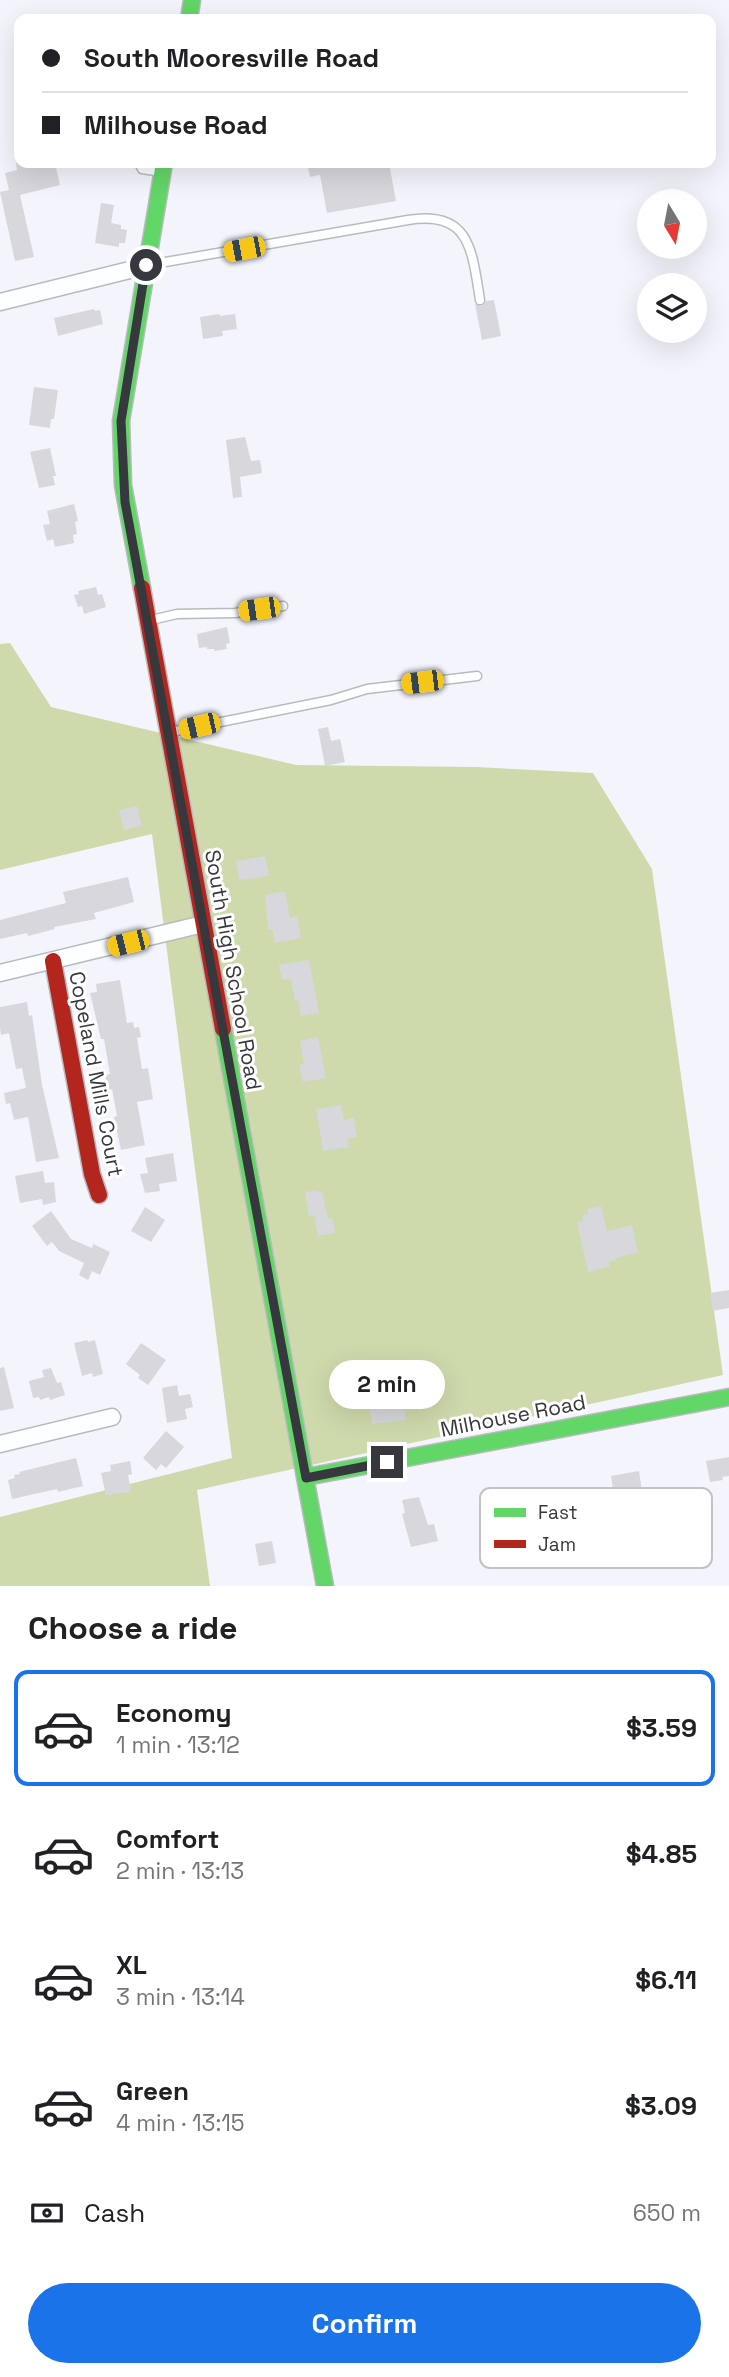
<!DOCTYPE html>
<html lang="en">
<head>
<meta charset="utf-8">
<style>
	:root { --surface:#fff; --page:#f2f2f2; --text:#202124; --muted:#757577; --line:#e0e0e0; --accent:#1a73e8 }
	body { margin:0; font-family:"Space Grotesk",sans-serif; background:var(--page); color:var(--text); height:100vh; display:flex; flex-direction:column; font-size:26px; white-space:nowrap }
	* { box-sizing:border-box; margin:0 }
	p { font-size:23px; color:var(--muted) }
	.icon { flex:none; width:38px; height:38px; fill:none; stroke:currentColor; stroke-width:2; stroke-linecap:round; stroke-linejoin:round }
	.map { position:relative; height:1586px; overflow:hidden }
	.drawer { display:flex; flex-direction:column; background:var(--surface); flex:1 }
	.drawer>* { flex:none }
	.guide { position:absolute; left:14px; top:14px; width:702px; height:154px; border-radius:14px; box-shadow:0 7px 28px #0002; display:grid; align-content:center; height:154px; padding:0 28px; background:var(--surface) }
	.needle { width:46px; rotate:170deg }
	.buttons { position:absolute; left:637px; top:189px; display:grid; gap:14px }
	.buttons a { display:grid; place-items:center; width:70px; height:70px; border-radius:50%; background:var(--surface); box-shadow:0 7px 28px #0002; font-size:35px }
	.end { position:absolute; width:32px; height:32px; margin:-16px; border:9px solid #37383d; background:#fff; box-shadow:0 0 0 4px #fff }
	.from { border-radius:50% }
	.bubble { position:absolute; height:49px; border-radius:24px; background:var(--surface); box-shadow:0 7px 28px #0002; font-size:23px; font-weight:600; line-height:49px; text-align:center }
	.car { position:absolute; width:21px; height:42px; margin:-21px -10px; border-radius:9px; box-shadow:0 0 5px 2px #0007; background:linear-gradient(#f5c518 24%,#345 0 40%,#f5c518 0 76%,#345 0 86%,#f5c518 0) }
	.guide b { display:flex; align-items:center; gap:24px; height:66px; font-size:26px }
	.guide b+b { border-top:2px solid var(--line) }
	.guide i { width:18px; height:18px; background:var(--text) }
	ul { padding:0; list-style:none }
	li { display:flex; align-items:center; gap:21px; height:116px; margin:0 14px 10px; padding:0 14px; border:4px solid transparent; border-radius:14px }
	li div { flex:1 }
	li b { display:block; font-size:26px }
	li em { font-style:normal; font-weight:600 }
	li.active { border-color:var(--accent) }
	li>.icon { width:63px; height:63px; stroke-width:1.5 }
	h2 { padding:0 28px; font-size:32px; line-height:84px }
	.pay { display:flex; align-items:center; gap:18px; height:77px; padding:0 28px; font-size:26px }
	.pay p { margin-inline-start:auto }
	.button { display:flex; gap:14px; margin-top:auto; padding:14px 28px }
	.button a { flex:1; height:80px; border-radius:42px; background:var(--accent); color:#fff; font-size:28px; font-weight:600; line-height:80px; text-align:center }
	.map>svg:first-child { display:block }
	.forest { fill:#cedaac }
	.building { fill:#d7d7dc }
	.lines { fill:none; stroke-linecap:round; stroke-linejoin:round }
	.lane-casing { stroke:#b9babe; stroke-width:11 }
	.street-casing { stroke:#b9babe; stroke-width:19 }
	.fast-casing { stroke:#b9babe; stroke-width:19 }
	.jam-casing { stroke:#b9babe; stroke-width:19 }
	.lane { stroke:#fdfeff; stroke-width:8 }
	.street { stroke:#fdfeff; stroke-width:16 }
	.fast { stroke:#63d668; stroke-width:16 }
	.jam { stroke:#b3261e; stroke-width:16 }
	.route { stroke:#37383d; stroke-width:9 }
	.labels { text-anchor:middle; stroke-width:6; stroke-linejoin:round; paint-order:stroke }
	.street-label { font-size:21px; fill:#37383d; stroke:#fff }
	.key { fill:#fff; stroke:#c3c3c5; stroke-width:2 }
	.key-label { font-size:19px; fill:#37383d }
</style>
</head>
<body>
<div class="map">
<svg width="729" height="1586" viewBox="0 0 729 1586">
	<rect width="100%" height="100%" fill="#f4f5fc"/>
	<path class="forest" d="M10 643 51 707 296 765 476 767 593 773 652 869 723 1375 197 1490 210 1586H0V1517L232 1458 152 834 0 870V644Z"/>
	<path class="building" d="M16 163H55L60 185 20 195 34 257 15 261 0 192 9 190 5 173 17 170Z
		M307 163H389L396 201 327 213 320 175 310 177Z
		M101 203 114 205 111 223 121 225V229L127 230 125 243H119V247L95 243Z
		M494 300 501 336 482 340 475 304 482 306 486 301Z
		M94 309 95 311 100 310 103 324 58 336 54 318Z
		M219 314 220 316 235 314 237 329 222 331 223 336 203 339 200 317Z
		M34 387 58 390 54 419H51L50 428 29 425Z
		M245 437 251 461 260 460 262 473 240 477 242 497 233 498 226 440Z
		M50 448 56 476H53L55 485 39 488 30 452Z
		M74 504 78 521 75 522 77 534 73 535 74 543 55 547 53 539 47 541 43 525 50 524 47 511Z
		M96 587 98 595 102 594 106 607 84 614 82 606 78 607 74 595 79 594 78 591Z
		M227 627 230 643 226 644 227 649 214 651V649H207V647L199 648 197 634Z
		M328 727 331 741 340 739 345 762 325 766 318 729Z
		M137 806 142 826 124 830 119 810Z
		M265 856 269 876 239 880 236 861Z
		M128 877 134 902 94 913 96 919 54 927 55 929 28 936 27 933 0 939V920L66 903 63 892Z
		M285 891 290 918 297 916 301 938 275 943 272 929 268 930 265 895Z
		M309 960 319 1013 301 1016 298 1000 295 1001 291 979 282 980 279 965Z
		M120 980 127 1023 133 1022 134 1028 139 1027 141 1037 137 1038 142 1069 148 1068 153 1099 137 1102 145 1145 121 1150 114 1117 117 1116 112 1089 108 1090 105 1075 110 1074 104 1039H101L90 993 97 992 96 984Z
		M27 1002 29 1016 32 1015 42 1085 59 1158 36 1162 28 1117 14 1120 10 1103 6 1104 4 1093 26 1088 22 1068 16 1069 9 1033 1 1035 0 1028V1007Z
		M318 1037 326 1078 303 1082 299 1065 304 1064 300 1041Z
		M341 1105 344 1120 354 1118 357 1137 347 1139 349 1147 323 1151 316 1109Z
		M173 1153 177 1181 159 1184 160 1191 145 1193 140 1174 148 1173 145 1158Z
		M43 1171 45 1183 54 1182 56 1202 43 1205 42 1199 20 1203 15 1176Z
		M317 1190V1192L322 1191 328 1219 332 1218 335 1233 318 1236 314 1215 309 1216 305 1192Z
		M601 1206 607 1231 632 1225 638 1252 616 1258V1260L609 1262 610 1266 588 1272 577 1222 583 1221 582 1215 588 1214 587 1209Z
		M145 1207 165 1220 151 1242 131 1231Z
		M51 1211 71 1239 92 1248 93 1244 110 1252 100 1275 92 1271 88 1280 79 1275 84 1263 59 1251 52 1242 47 1246 32 1226Z
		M729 1290V1308L713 1311 710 1293Z
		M87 1340 88 1342 95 1340 103 1374 93 1377 92 1373 82 1376 74 1343Z
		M141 1343 166 1360 148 1385 138 1378 140 1375 126 1364Z
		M4 1367 14 1408 0 1411V1368Z
		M51 1368 57 1383 61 1382 65 1395 50 1400 49 1397 40 1400 39 1397 33 1398 29 1381 44 1377 42 1370Z
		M177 1385 179 1396 190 1394 193 1407 185 1409 187 1419 167 1423 162 1388Z
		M402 1398 406 1420 372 1424 369 1405Z
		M166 1431 184 1447 166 1468 161 1464 156 1470 143 1458Z
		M729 1457V1476L722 1477 723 1480 710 1482 706 1461Z
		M76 1458 83 1486 58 1492 57 1489 12 1499 8 1480 15 1478 14 1475 20 1474 19 1472Z
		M130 1461 132 1474 128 1475 131 1492 106 1495 101 1473 111 1471 110 1465Z
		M639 1471 642 1491 637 1492 638 1497 615 1501 611 1476Z
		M419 1497 428 1525 434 1524 438 1541 411 1547 402 1514 405 1513 402 1500Z
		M272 1541 276 1563 259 1566 255 1544Z"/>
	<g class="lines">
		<g class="lane-casing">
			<path id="lane" d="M139 163 142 169 162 172
				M148 265 408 220C470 210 472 250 480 300
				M151 620 177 614 235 613 283 606
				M171 732 331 700 367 689 477 676"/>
		</g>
		<g class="street-casing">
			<path id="street" d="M0 302 146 266
				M0 973 203 924
				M0 1444 112 1417"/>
		</g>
		<g class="fast-casing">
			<path id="fast" d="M189 19 192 0
				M142 588 123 485 121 421 164 163
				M223 1029 325 1586
				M306 1477 729 1397"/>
		</g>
		<g class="jam-casing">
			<path id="jam" d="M142 588 223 1029
				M53 961 92 1174 99 1195"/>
		</g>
		<use href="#lane" class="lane"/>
		<use href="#street" class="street"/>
		<use href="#fast" class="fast"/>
		<use href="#jam" class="jam"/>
	</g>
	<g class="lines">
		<path class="route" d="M146 265 121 421 125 502 306 1478 387 1462"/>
	</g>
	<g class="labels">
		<g class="street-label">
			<text transform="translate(233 970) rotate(80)" y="7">South High School Road</text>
			<text transform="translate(96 1074) rotate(79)" y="7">Copeland Mills Court</text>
			<text transform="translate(513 1416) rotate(-11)" y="7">Milhouse Road</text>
		</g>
	</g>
	<rect x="480" y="1488" width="232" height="80" rx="10" class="key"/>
	<rect x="494" y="1508" width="32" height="9" fill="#63d668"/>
	<rect x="494" y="1540" width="32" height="8" fill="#b3261e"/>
	<g class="key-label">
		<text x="538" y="1519">Fast</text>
		<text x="538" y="1551">Jam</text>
	</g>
</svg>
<div class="buttons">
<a><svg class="needle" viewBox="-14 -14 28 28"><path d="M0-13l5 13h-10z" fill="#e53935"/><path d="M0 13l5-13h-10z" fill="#757577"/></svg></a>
<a><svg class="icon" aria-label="layers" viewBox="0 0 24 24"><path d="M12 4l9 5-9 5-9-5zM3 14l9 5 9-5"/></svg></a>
</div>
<i class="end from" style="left:146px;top:265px"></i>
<i class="end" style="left:387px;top:1462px"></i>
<div class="bubble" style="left:329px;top:1360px;width:116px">2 min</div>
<i class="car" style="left:244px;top:249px;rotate:259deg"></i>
<i class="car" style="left:259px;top:609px;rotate:262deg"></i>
<i class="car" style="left:422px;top:682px;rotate:263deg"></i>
<i class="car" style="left:199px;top:726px;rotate:257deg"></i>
<i class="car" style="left:128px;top:943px;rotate:256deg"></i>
<div class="guide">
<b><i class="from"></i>South Mooresville Road</b>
<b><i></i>Milhouse Road</b>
</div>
</div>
<section class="drawer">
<h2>Choose a ride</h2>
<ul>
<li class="active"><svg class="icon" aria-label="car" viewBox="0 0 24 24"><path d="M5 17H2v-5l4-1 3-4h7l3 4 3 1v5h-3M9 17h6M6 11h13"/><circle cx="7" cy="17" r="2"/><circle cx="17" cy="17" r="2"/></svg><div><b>Economy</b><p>1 min · 13:12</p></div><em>$3.59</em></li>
<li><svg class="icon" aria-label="car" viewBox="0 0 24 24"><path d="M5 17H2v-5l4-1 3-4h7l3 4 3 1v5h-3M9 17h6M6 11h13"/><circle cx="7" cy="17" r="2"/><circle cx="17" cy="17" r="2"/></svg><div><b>Comfort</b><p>2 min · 13:13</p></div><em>$4.85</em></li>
<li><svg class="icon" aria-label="car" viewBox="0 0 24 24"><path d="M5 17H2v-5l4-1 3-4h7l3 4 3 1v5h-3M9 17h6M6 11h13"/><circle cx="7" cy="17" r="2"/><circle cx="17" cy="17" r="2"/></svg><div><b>XL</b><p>3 min · 13:14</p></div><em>$6.11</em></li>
<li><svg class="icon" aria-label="car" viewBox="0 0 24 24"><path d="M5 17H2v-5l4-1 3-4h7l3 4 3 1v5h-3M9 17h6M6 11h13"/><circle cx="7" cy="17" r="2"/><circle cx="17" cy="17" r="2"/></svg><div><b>Green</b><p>4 min · 13:15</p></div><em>$3.09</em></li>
</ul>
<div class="pay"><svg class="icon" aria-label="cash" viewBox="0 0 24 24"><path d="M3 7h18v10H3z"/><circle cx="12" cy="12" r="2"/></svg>Cash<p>650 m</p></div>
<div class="button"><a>Confirm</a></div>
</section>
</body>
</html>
